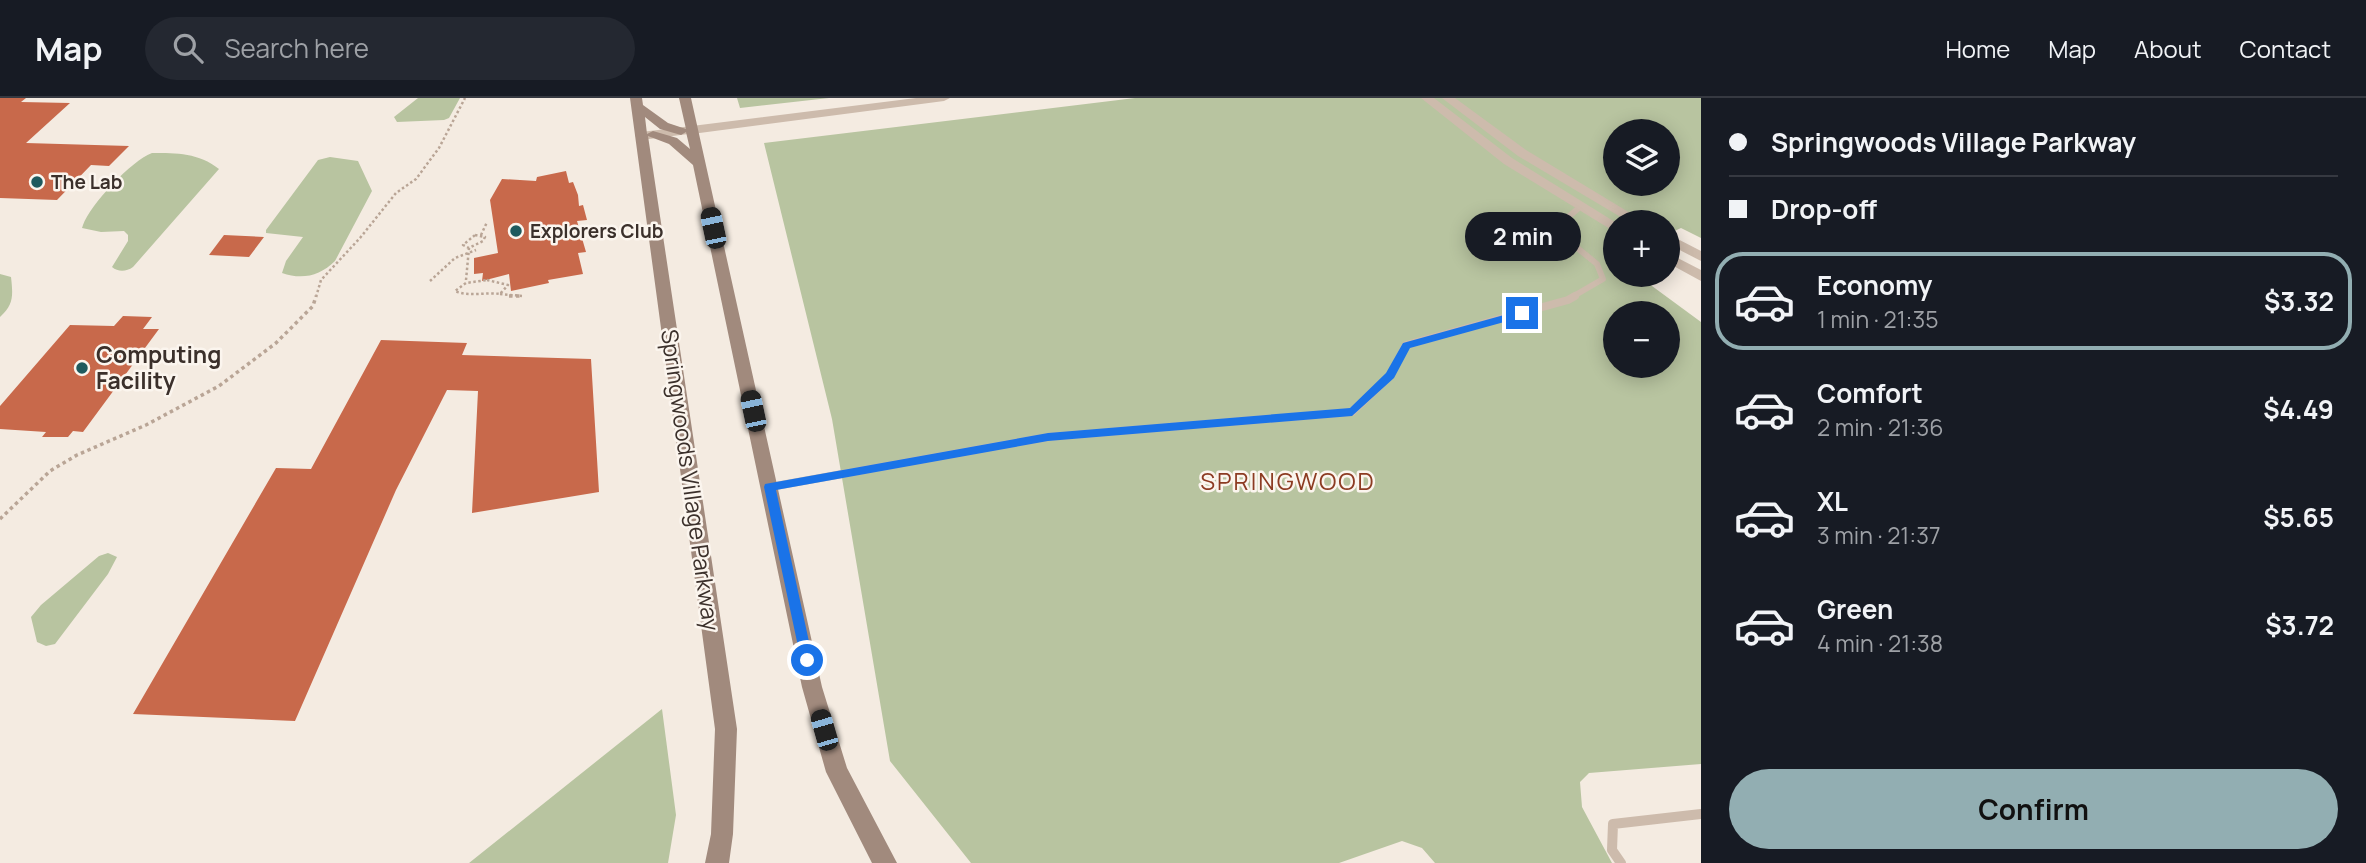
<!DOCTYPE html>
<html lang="en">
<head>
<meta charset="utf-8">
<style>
	:root { --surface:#171b24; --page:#242831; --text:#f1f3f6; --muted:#9ea1a6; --line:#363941; --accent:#92aeb2 }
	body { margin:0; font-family:Manrope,sans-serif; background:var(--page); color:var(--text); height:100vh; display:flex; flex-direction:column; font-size:26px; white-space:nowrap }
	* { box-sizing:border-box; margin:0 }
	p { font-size:23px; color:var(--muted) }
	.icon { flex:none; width:38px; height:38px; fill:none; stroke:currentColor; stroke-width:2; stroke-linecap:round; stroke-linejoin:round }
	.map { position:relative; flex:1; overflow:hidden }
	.details { display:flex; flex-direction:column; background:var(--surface); width:665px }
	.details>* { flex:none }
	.banner { display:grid; align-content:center; height:154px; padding:0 28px; background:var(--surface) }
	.controls { position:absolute; left:1603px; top:21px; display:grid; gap:14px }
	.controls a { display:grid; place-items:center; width:77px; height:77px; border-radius:50%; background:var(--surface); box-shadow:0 4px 18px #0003; font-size:35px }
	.end { position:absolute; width:32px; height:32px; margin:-16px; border:9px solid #1a73e8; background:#fff; box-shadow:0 0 0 4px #fff }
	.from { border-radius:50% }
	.bubble { position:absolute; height:49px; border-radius:24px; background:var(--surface); box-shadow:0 4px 18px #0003; font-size:23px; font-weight:700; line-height:49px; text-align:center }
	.car { position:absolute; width:21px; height:42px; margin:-21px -10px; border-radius:9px; box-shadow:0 0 5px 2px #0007; background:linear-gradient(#222 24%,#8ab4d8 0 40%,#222 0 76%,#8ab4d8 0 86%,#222 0) }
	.banner b { display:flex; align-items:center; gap:24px; height:66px; font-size:26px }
	.banner b+b { border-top:2px solid var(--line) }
	.banner i { width:18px; height:18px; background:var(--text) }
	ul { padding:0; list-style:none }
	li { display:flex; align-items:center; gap:21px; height:98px; margin:0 14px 10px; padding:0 14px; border:4px solid transparent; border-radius:28px }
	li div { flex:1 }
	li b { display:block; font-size:26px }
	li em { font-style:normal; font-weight:700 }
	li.current { border-color:var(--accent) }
	li>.icon { width:63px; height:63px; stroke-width:1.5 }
	.primary-button { display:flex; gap:14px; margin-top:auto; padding:14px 28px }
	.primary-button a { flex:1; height:80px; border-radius:42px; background:var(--accent); color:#111; font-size:28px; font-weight:700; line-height:80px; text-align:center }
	header { display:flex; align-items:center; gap:42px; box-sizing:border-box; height:98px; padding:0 35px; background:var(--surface); border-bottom:2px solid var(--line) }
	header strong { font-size:33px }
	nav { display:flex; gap:38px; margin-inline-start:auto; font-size:24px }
	.search { width:490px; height:63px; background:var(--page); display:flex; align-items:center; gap:18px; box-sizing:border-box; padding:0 24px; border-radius:38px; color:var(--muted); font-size:26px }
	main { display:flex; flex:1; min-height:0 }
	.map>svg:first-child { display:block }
	.green { fill:#b8c4a0; fill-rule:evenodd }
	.building { fill:#c8694b }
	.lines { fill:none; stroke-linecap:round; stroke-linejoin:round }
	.path-far1 { stroke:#b9a596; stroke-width:2.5; stroke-dasharray:2.5 2.5; stroke-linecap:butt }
	.path { stroke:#b9a596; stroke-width:3.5; stroke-dasharray:3.5 3.5; stroke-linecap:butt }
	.service-far2 { stroke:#cdbbac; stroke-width:6 }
	.service-far1 { stroke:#cdbbac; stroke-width:8 }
	.service { stroke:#cdbbac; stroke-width:10 }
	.minor { fill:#cdbbac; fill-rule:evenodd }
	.tertiary { fill:#cdbbac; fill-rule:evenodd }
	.secondary { fill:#a18a7d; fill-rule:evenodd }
	.route { fill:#1a73e8 }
	.poi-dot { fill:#1f5a5e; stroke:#fbf5ee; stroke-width:2.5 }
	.labels { text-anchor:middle; stroke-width:5; stroke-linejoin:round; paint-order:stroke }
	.far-poi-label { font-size:19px; font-weight:bold; fill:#3b302b; stroke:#fbf5ee; text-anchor:start }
	.poi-label { font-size:23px; font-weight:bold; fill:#3b302b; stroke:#fbf5ee; text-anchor:start }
	.street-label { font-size:23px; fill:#3b302b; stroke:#fbf5ee }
	.neighbourhood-label { font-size:24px; letter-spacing:2px; fill:#8c3b22; stroke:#fbf5ee }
</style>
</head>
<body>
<header>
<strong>Map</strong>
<div class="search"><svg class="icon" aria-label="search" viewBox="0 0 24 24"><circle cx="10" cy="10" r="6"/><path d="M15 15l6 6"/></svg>Search here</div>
<nav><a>Home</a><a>Map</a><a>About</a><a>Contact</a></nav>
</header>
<main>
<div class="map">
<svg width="1701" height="765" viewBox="0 0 1701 765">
	<rect width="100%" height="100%" fill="#f4ebe1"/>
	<path class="green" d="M418 0H460L449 20 444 22 397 24 394 19Z
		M737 0H829L740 10Z
		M1135 0H1701V140L1681 130 1668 136V124H1615V177H1637L1701 224V666L1589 675 1580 684 1582 709 1612 765H1435L1422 750 1402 743 1339 765H971L890 663 832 321 764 45ZM1615 33H1668V86H1615ZM1615 215H1668V268H1615Z
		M152 55C177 55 199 55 219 71L133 169C126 174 118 174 112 169L128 143V137L124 133 101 134 82 130 83 127C90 107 132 62 152 55Z
		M330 59 358 63 372 93 335 163C320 178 302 182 282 175L286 163 303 139 266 135V132L318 62Z
		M0 176 11 179C13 197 14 207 0 219Z
		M108 455 117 459 108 476 55 546 46 548 37 544 31 519 41 507 99 458Z
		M662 611 676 717 668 765H469Z"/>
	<path class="building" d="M0 0H26L21 4 70 5 26 45 129 48 109 68 91 67 57 102 0 100Z
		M566 73 569 85 573 84 578 97 579 108 583 107 587 122 577 123 586 154 578 155 583 176 548 182 549 185 511 193 509 176 482 183 483 175 474 176V160L498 155 490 102 502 81 536 83 537 79Z
		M224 137 264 139 249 159 209 157Z
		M123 218 152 219 143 231H159L83 334 73 333 68 339H42L46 334 0 331V308L70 227 114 228Z
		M381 242 467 245 462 257 591 261 599 394 472 415 478 293 447 292 396 392 295 623 133 616 276 370 311 371Z"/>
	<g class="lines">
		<path class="path-far1" d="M475 137 485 139 483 143 469 150 463 147Z
			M481 137 487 124
			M466 182 469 150
			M487 182 508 187 500 196C486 194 468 199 455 193L466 185Z
			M430 183 455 160 476 152
			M500 196 522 198
			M316 199 321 182 360 140 396 95 416 81 439 50 465 0"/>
		<path class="path" d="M509 198H522
			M0 421 50 373 77 357 146 327 219 288 276 245 313 208 316 198"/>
		<path class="service-far2" d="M1572 199 1603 181 1597 166 1554 131 1580 109"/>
		<path class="service-far1" d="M770 389 1048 339 1352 314 1390 278 1406 247 1568 202 1575 198"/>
		<path class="service" d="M1621 765 1612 752 1613 726 1701 716"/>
		<path class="minor" d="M692 28 698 32 696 35 641 42 635 38 641 34Z"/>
		<path class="tertiary" d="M916 0H950L944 3 692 36 686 32 692 28Z
			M1421 0H1434L1512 60 1615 124V134L1504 66Z
			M1442 0H1455L1526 52 1645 124H1629L1518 58Z
			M1668 136 1701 153V163L1668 146Z
			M1668 155 1701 172V183L1668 165Z"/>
		<path class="secondary" d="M630 0H642L643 7 668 25 686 31 679 0H691L822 589 847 670 897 765H872L826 674 802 589 693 67 669 46 648 38 737 631 733 736 729 765H705L711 736 715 631ZM645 19 660 31 681 37 686 34 690 51 677 40 653 33 647 36Z"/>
	</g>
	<path class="route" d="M1522 212 1526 213V218L1410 250 1394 280 1352 318 1048 343 776 392 813 562 807 568 802 567 764 389 765 386 1048 335 1350 310 1386 275 1403 245Z"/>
	<g class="poi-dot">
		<circle cx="37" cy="84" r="7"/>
		<circle cx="516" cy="133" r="7"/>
		<circle cx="82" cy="270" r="7"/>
	</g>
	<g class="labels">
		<g class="far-poi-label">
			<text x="51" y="91">The Lab</text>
			<text x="530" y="140">Explorers Club</text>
		</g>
		<g class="poi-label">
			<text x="96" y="265">Computing<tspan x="96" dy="26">Facility</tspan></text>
		</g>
		<g class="street-label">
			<text transform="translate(690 382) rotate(82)" y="8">Springwoods Village Parkway</text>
		</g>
		<g class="neighbourhood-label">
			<text x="1288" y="392">SPRINGWOOD</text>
		</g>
	</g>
</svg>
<div class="controls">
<a><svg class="icon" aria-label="layers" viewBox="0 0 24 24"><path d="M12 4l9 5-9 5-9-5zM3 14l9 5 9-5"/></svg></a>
<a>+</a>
<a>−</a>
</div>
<i class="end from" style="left:807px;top:562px"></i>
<i class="end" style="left:1522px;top:215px"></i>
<div class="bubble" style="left:1465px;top:114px;width:116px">2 min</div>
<i class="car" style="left:713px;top:130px;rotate:348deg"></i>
<i class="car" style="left:753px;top:313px;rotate:348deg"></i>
<i class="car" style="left:824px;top:632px;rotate:344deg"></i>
</div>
<section class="details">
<div class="banner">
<b><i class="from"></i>Springwoods Village Parkway</b>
<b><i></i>Drop-off</b>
</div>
<ul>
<li class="current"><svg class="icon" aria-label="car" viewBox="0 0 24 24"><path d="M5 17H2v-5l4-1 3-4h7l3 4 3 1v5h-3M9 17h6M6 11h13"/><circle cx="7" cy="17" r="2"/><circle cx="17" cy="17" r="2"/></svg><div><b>Economy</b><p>1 min · 21:35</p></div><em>$3.32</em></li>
<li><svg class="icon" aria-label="car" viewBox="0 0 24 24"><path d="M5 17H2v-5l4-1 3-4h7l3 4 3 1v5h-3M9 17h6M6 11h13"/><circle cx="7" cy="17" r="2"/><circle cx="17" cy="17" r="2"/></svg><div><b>Comfort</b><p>2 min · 21:36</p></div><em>$4.49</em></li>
<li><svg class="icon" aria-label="car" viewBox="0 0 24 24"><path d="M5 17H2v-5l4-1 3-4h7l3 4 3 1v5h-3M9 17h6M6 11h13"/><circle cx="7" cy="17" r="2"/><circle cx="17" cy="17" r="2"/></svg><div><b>XL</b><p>3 min · 21:37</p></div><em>$5.65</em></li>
<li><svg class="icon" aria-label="car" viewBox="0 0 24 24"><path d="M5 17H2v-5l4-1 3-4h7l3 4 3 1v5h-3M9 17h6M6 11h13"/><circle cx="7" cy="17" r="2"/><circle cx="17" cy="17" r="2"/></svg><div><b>Green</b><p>4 min · 21:38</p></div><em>$3.72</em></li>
</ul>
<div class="primary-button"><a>Confirm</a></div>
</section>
</main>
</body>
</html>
